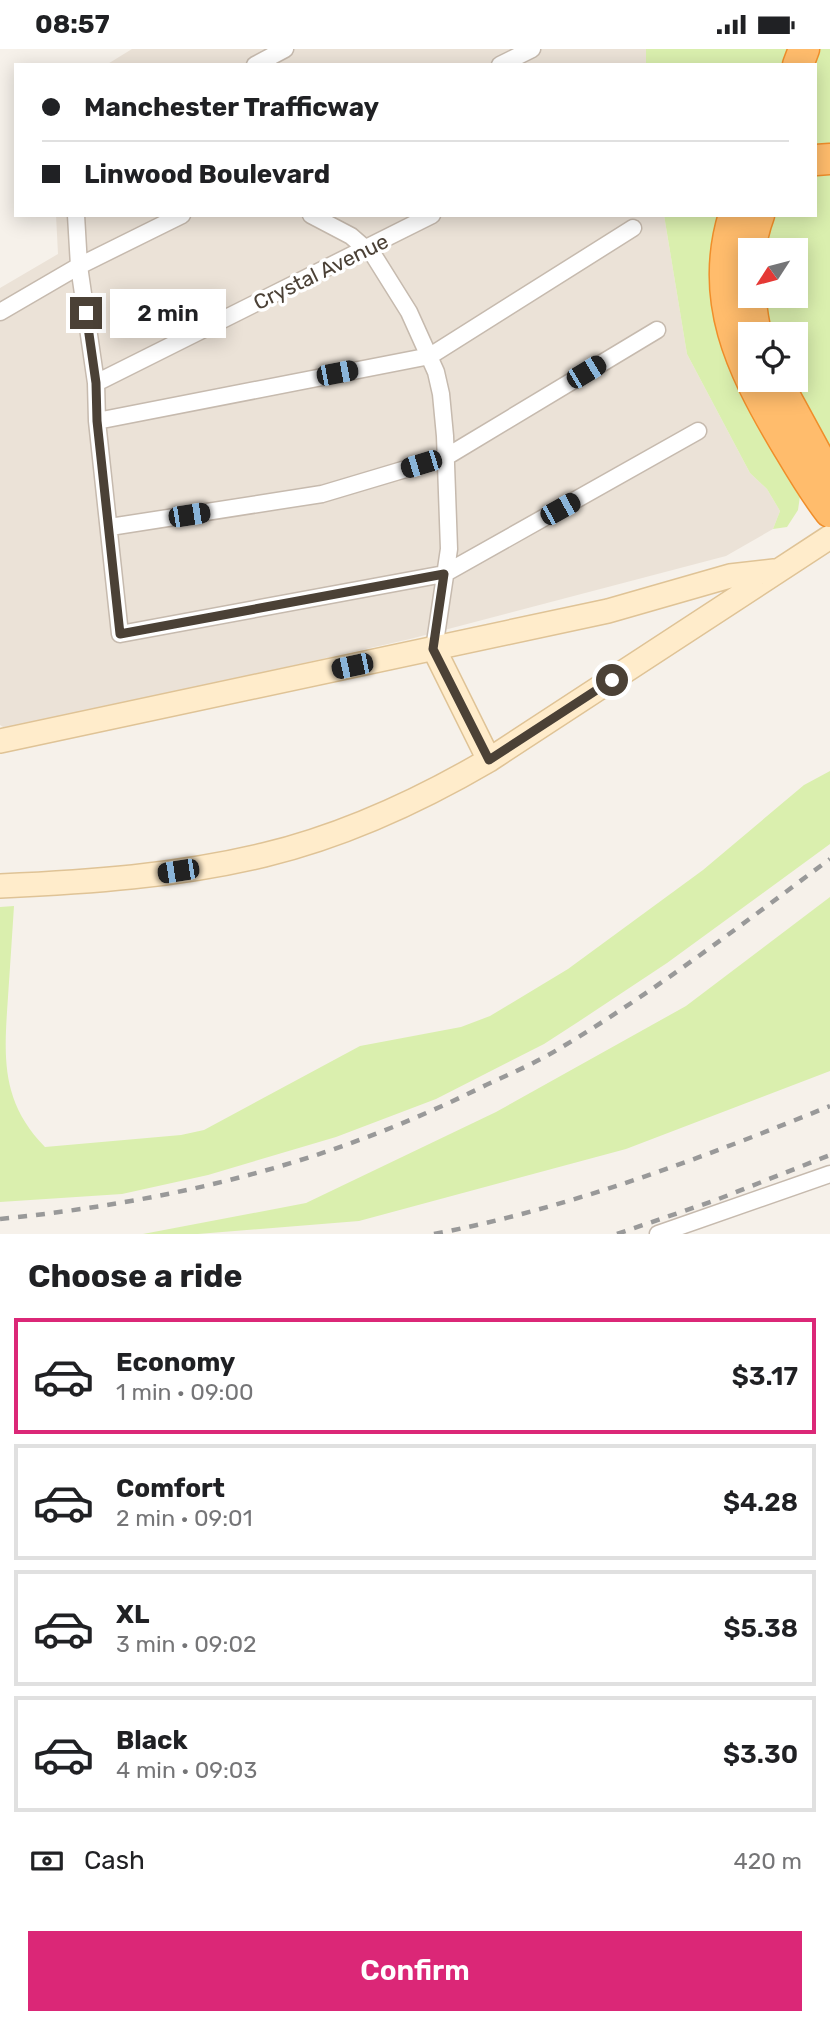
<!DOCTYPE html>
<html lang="en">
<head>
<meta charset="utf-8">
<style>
	:root { --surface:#fff; --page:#f2f2f2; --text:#202124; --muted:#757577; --line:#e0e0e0; --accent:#db2777 }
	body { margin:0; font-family:Rubik,sans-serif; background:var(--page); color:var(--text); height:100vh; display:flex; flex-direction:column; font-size:26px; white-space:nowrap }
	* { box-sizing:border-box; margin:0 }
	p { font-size:23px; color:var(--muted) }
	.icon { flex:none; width:38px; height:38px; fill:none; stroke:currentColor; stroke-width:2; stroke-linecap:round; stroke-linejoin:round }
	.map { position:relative; height:1185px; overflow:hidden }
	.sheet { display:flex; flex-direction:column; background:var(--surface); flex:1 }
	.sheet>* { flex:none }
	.hud { position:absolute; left:14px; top:14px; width:803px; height:154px; border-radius:0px; box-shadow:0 4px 18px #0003; display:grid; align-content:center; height:154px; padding:0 28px; background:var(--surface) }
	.needle { width:46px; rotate:234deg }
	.buttons { position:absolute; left:738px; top:189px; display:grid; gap:14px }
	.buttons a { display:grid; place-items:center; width:70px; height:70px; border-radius:0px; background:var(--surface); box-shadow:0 4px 18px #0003; font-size:35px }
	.end { position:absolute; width:32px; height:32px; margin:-16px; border:9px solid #4b4136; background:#fff; box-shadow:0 0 0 4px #fff }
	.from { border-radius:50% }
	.bubble { position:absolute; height:49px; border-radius:0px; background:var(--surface); box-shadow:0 4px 18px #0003; font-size:23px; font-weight:600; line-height:49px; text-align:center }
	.car { position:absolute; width:21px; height:42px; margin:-21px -10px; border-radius:9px; box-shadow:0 0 5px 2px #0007; background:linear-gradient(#222 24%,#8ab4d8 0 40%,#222 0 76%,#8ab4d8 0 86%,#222 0) }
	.hud b { display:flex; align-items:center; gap:24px; height:66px; font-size:26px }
	.hud b+b { border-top:2px solid var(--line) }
	.hud i { width:18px; height:18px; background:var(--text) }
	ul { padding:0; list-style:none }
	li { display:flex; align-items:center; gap:21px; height:116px; margin:0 14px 10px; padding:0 14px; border:4px solid var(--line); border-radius:0px }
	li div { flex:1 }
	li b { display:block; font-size:26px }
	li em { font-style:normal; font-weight:600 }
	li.selected { border-color:var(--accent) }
	li>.icon { width:63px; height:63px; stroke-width:1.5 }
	h2 { padding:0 28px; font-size:32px; line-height:84px }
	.pay { display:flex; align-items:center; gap:18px; height:77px; padding:0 28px; font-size:26px }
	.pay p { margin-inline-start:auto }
	.primary-button { display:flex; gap:14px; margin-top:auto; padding:14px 28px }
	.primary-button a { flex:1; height:80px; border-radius:0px; background:var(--accent); color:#fff; font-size:28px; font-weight:600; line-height:80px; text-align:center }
	.status { display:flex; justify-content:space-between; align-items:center; height:49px; padding:0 35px; background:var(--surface); direction:ltr }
	.status svg { height:19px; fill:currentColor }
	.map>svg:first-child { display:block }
	.residential { fill:#ebe2d7 }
	.green { fill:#daefae }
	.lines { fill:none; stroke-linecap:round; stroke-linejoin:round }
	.minor-casing { stroke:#c6baae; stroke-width:19 }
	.secondary-casing { stroke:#dfc396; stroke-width:26 }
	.motorway-casing { stroke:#f08e2a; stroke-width:33 }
	.minor { stroke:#fff; stroke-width:16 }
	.secondary { stroke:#ffeccb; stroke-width:23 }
	.motorway { stroke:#ffbc6c; stroke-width:30 }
	.rail { stroke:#999; stroke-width:4.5; stroke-dasharray:9 9; stroke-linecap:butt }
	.route { stroke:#4b4136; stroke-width:9 }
	.labels { text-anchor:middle; stroke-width:7; stroke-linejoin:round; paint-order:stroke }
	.street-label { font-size:21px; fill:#4b4136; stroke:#fff }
</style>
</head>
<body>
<div class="status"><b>08:57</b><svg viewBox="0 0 49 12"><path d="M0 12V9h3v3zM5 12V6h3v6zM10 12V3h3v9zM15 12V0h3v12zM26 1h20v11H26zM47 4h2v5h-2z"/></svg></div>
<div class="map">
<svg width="830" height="1185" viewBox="0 0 830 1185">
	<rect width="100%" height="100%" fill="#f6f1ea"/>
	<path class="residential" d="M132 0H646V16H106Z
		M56 166H664L687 305 750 424 767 440 780 462 773 480 726 507 410 590 24 677 3 678 0 676V239L58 205Z"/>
	<path class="green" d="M646 0H792L785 16H646Z
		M819 0H830V99H816V16H812Z
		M830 121V400L790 331H796V285H769L761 247H796V201H763L772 166H816V123Z
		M664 166H722L717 185 800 447 798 461 787 478 773 480 780 462 767 440 750 424 687 305Z
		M830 722V795L667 914 578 973 544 995 436 1050 336 1088 208 1126 122 1145 0 1153V858L14 857C12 888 10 918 8 948 4 1007 0 1052 45 1098L181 1086 204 1081 360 997 461 978 490 967 568 920 703 821 804 736Z
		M830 848V1022L626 1100 359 1172 198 1185H143L306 1154 496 1063 686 957Z"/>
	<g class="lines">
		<g class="minor-casing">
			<path id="minor" d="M255 16 285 0
				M500 16 532 0
				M76 166 79 217 96 334 97 372 120 585 444 525 698 382
				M311 166 351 187 374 207 409 263 436 323 441 345 445 387 449 500 434 600
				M0 263 79 217 182 166
				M96 334 432 166
				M97 372 430 307 633 179
				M110 478 322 445 446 408 657 281
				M658 1185 830 1125"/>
		</g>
		<g class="secondary-casing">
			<path id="secondary" d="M434 600 489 711
				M0 692 608 562 730 527 774 522
				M0 837C89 833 177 827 264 806 343 787 419 752 489 711L830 488"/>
		</g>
		<g class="motorway-casing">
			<path id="motorway" d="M798 16 804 0
				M816 111 830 110
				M734 166C708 250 741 319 783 390 798 415 812 440 830 463
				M756 285C748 245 744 206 759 166
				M776 331 830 430"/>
		</g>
		<use href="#minor" class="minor"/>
		<use href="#secondary" class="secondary"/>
		<use href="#motorway" class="motorway"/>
		<path class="rail" d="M0 1170C175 1152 328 1115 486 1036 510 1025 535 1014 557 1001 653 944 741 876 830 810
			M434 1185C570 1159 702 1109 830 1057
			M617 1185 716 1151 830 1106"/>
	</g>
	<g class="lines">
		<path class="route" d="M86 264 96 334 97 372 120 585 444 525 433 600 489 711 612 631"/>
	</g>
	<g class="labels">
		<g class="street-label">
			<text transform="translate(321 223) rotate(-26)" y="7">Crystal Avenue</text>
		</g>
	</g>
</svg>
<div class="buttons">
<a><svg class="needle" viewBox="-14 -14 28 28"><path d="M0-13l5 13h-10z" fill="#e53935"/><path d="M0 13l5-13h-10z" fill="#757577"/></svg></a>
<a><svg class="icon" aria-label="locate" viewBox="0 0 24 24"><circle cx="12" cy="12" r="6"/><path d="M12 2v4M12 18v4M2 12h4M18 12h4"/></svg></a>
</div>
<i class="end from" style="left:612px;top:631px"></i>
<i class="end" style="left:86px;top:264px"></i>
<div class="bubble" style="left:110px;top:240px;width:116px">2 min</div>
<i class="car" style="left:586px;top:323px;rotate:59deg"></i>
<i class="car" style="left:337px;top:324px;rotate:79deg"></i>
<i class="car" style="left:421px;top:415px;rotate:253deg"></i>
<i class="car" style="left:560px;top:460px;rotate:61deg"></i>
<i class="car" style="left:189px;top:466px;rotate:81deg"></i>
<i class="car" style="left:352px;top:617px;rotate:258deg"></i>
<i class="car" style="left:178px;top:822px;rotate:261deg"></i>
<div class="hud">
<b><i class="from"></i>Manchester Trafficway</b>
<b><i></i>Linwood Boulevard</b>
</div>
</div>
<section class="sheet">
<h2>Choose a ride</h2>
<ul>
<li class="selected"><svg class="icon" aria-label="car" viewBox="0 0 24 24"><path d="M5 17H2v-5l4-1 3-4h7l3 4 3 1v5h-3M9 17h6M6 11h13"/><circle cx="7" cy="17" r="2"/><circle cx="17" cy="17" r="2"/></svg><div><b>Economy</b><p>1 min · 09:00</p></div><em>$3.17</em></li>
<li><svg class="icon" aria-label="car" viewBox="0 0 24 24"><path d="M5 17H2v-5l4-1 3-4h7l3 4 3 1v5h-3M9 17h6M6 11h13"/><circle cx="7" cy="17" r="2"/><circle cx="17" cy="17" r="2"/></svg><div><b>Comfort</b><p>2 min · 09:01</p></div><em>$4.28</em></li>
<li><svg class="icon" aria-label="car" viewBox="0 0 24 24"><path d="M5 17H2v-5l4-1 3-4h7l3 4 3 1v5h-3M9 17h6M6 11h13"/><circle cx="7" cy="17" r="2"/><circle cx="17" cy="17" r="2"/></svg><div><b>XL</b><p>3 min · 09:02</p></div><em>$5.38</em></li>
<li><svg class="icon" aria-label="car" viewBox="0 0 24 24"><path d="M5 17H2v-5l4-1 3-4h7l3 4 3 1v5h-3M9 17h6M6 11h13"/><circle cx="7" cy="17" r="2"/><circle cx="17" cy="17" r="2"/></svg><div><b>Black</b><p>4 min · 09:03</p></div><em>$3.30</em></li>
</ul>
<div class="pay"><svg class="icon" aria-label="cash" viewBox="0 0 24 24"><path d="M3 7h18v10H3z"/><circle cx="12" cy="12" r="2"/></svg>Cash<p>420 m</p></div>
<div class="primary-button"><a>Confirm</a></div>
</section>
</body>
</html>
